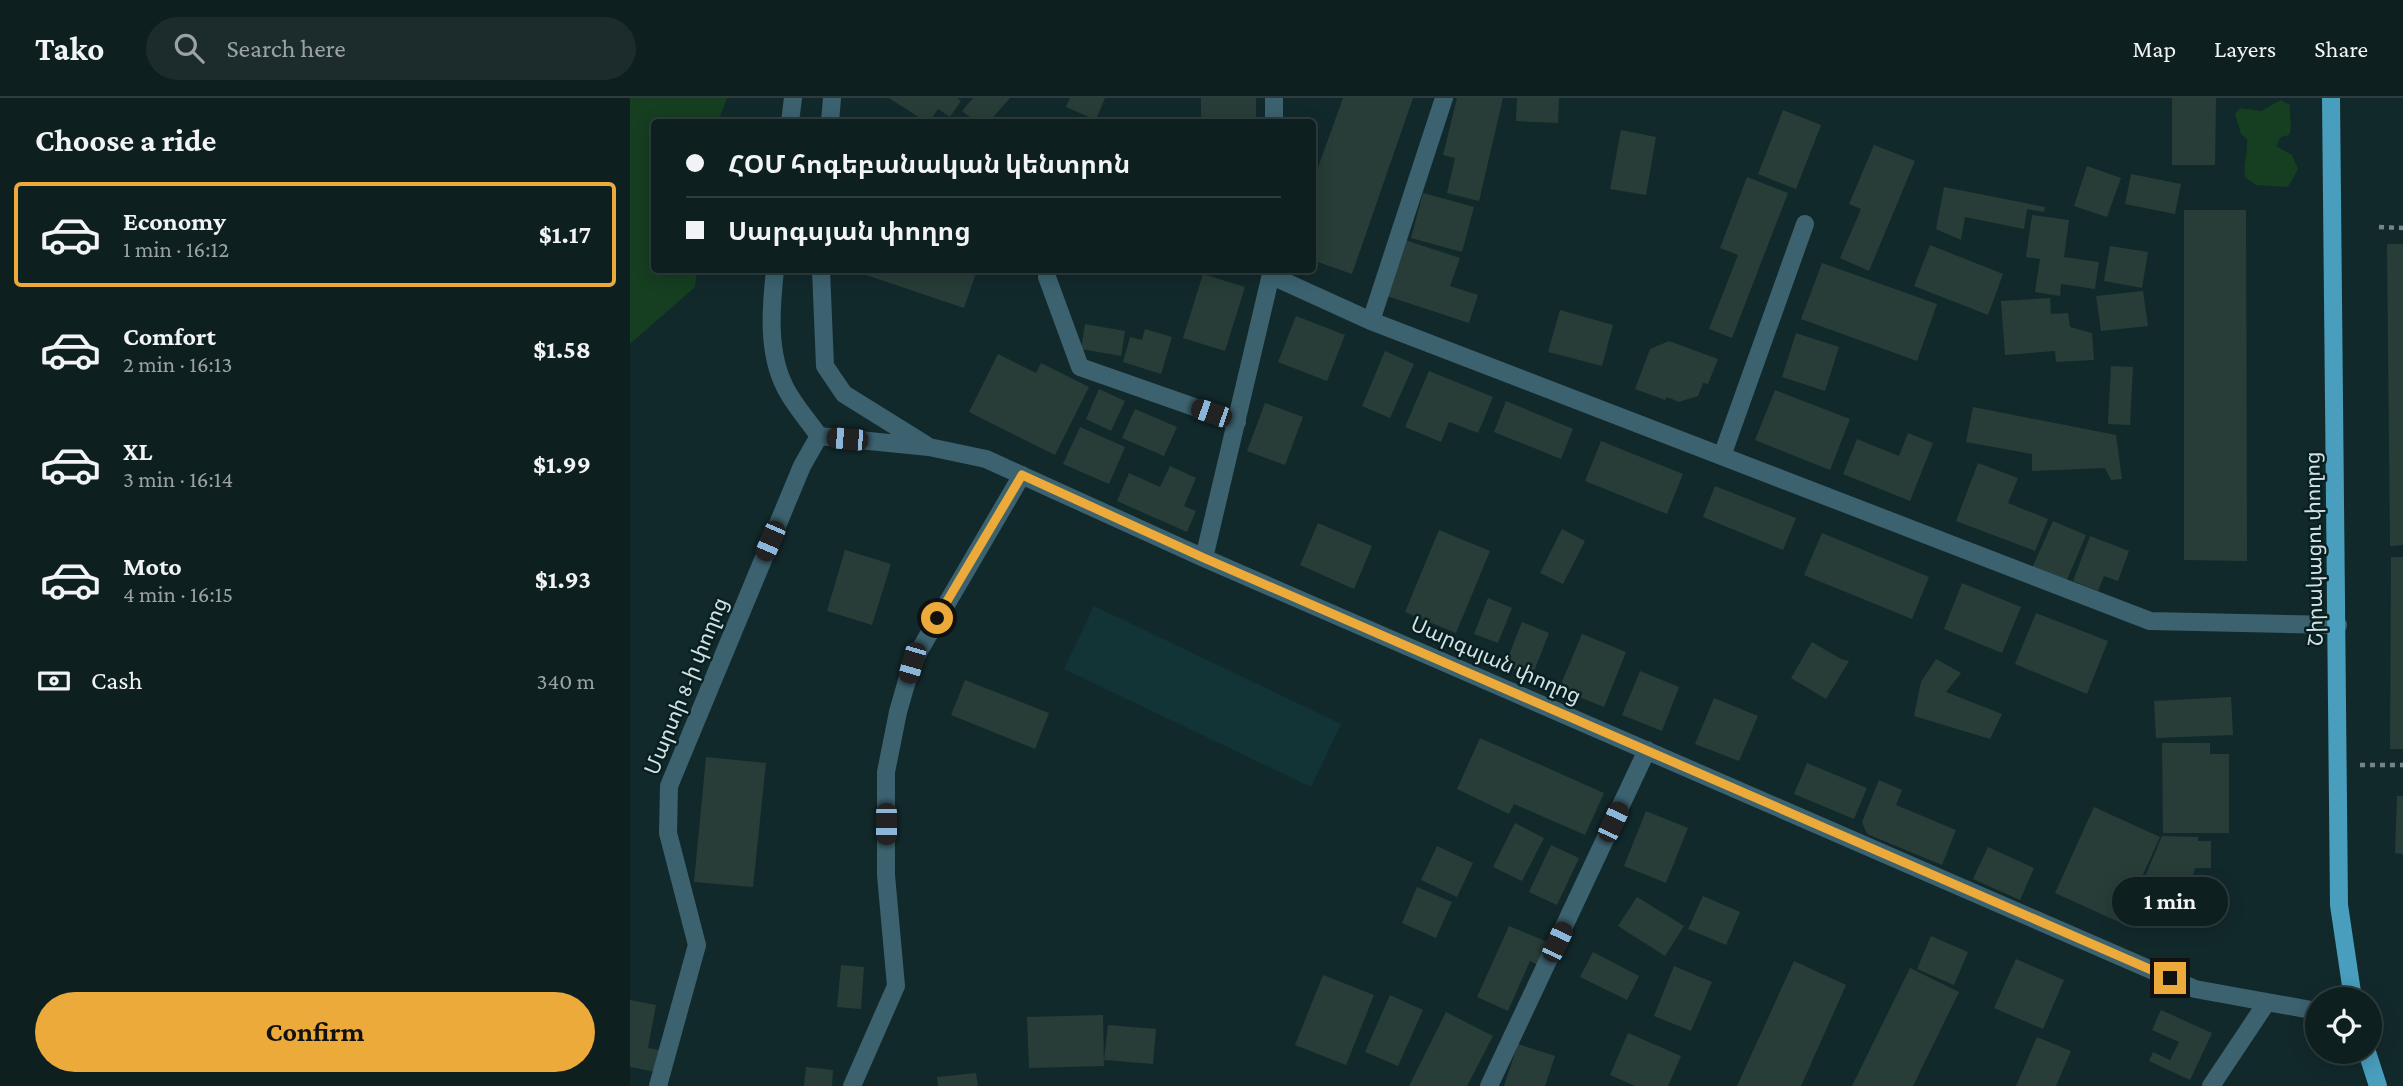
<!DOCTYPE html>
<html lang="en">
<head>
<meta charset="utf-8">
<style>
	:root { --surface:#0e1f20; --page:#1c2c2d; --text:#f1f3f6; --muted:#9ba2a5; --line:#2e3d3e; --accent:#ebaa39 }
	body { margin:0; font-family:"Crimson Pro","Noto Sans Armenian",serif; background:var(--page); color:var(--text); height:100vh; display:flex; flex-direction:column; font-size:26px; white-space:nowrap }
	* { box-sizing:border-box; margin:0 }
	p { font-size:23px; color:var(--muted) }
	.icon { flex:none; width:38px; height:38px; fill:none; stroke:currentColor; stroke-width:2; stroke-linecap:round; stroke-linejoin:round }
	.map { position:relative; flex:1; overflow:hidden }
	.panel { display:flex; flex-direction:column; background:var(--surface); width:630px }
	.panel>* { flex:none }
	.hud { position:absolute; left:21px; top:21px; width:665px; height:154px; border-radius:7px; box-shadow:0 4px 18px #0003,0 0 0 2px var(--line); display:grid; align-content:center; height:154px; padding:0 35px; background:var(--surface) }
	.tools { position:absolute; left:1675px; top:889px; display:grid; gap:14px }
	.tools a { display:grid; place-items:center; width:77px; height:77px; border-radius:50%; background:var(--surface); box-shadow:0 4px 18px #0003,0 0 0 2px var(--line); font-size:35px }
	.end { position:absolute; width:32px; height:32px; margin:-16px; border:9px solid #ebaa39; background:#111; box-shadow:0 0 0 4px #111 }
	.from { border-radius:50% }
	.bubble { position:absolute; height:49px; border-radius:24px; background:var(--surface); box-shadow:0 4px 18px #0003,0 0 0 2px var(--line); font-size:23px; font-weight:700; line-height:49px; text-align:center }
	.car { position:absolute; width:21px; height:42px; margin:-21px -10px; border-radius:9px; box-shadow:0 0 5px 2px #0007; background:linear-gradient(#222 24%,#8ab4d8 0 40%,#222 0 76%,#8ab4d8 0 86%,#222 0) }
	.hud b { display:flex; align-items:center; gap:24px; height:66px; font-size:26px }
	.hud b+b { border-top:2px solid var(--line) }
	.hud i { width:18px; height:18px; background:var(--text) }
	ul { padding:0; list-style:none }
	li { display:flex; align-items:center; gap:21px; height:105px; margin:0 14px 10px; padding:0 21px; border:4px solid transparent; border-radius:7px }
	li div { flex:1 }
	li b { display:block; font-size:26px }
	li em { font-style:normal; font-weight:700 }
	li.on { border-color:var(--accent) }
	li>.icon { width:63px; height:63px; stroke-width:1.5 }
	h2 { padding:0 35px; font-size:32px; line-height:84px }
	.pay { display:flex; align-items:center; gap:18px; height:77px; padding:0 35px; font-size:26px }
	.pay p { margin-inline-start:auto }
	.primary-button { display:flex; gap:14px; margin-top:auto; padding:14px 35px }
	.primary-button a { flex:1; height:80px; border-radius:42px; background:var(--accent); color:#111; font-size:28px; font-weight:700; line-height:80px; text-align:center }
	header { display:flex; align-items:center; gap:42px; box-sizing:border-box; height:98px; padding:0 35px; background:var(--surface); border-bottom:2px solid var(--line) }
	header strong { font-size:33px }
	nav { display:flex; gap:38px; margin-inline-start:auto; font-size:24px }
	.search { width:490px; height:63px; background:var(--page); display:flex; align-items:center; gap:18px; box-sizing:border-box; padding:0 24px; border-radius:38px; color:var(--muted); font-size:26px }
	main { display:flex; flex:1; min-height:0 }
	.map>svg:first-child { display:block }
	.built { fill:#123436 }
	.green { fill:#163e21 }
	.building { fill:#283d37 }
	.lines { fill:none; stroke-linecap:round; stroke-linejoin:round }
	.path { stroke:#748688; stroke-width:4.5; stroke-dasharray:5 5; stroke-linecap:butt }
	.minor { stroke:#3c6270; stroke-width:18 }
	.major { stroke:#489ebc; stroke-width:18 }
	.route { stroke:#ebaa39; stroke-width:9 }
	.labels { text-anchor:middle; stroke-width:5; stroke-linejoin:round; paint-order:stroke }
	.street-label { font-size:21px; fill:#d5e2e3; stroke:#082021 }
</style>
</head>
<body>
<header>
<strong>Tako</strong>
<div class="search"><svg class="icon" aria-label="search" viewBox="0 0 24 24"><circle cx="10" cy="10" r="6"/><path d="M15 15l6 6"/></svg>Search here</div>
<nav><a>Map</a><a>Layers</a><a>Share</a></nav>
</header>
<main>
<section class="panel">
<h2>Choose a ride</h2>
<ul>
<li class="on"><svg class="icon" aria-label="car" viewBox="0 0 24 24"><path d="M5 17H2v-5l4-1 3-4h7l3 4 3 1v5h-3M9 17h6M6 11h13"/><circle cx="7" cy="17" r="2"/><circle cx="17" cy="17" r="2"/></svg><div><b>Economy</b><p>1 min · 16:12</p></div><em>$1.17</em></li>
<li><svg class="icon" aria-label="car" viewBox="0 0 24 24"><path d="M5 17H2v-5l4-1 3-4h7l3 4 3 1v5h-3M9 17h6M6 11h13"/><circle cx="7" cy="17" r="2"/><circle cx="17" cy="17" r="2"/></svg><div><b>Comfort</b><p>2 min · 16:13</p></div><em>$1.58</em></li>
<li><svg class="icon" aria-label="car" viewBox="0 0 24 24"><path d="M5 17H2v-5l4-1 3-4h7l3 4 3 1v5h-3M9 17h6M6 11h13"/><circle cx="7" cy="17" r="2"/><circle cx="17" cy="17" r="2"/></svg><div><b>XL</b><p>3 min · 16:14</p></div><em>$1.99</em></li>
<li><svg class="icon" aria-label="car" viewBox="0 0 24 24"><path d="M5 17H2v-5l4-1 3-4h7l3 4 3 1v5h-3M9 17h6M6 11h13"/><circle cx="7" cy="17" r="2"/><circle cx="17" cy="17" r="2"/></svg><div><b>Moto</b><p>4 min · 16:15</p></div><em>$1.93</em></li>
</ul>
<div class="pay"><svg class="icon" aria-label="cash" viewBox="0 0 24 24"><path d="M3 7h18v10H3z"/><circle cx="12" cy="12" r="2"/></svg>Cash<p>340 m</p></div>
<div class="primary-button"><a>Confirm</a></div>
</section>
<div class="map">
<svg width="1773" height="988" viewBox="0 0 1773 988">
	<rect width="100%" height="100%" fill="#12292b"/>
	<path class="built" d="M464 508 711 626 681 689 434 571Z"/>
	<path class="green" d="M0 0H97L88 24H24V172H67L65 189 0 246Z
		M1651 2 1660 7C1659 18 1663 27 1659 37L1651 39 1646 48 1662 57 1668 71 1658 89 1626 87 1615 79C1613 66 1618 55 1617 41L1611 36 1605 16 1610 10 1631 13Z"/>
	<path class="building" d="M259 0H327L331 3 320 19 308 11 299 24H296Z
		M343 0H380L359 24H346L332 13Z
		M440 0H475L466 22 436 9Z
		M571 0H626V24H571Z
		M713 0H783L722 176 682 162V86Z
		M827 0H873L849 103 817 95 825 60 813 57Z
		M887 0H929L928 25 886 23Z
		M1542 0H1586L1585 67H1542Z
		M1153 12 1191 27 1166 91 1128 76Z
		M991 32 1026 39 1016 97 980 91Z
		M1244 47 1285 63 1239 173 1210 160 1231 111 1219 106Z
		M1457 68 1491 80 1477 119 1444 108Z
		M1501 76 1551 86 1545 116 1495 106Z
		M1117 79 1158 95 1102 240 1079 231 1108 157 1090 150Z
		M1314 89 1415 109 1414 114 1397 111 1394 131 1335 119 1331 142 1306 131Z
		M793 95 844 109 832 154 781 140Z
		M1554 112H1616L1617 463 1554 462Z
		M1402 117 1439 122 1434 159 1469 164 1465 191 1431 186 1430 198 1405 194 1410 161 1396 159Z
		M775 142 830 160 820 188 848 197 839 225 757 198Z
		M1757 146H1773V447L1760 448Z
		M1300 147 1373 176 1358 217 1284 188Z
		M1480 148 1518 154 1512 190 1474 183Z
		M1192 165 1307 206 1287 263 1171 221Z
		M237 172H347L334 210 236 177Z
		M573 176 615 189 595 253 553 240Z
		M1513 193 1518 228 1471 233 1466 198Z
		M1420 200 1421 216 1438 215 1440 229 1462 235 1464 262 1426 264 1425 253 1375 257 1371 203Z
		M930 212 983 227 972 268 918 254Z
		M666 218 715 237 697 283 648 264Z
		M455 226 495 233 491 258 451 251Z
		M515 231 542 239 531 276 493 264 500 239 512 242Z
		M1166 235 1209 249 1195 293 1152 279Z
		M1039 243 1088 261 1078 286 1073 285 1068 298 1049 304 1037 299 1035 302 1005 291 1020 251Z
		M755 253 784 266 760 320 732 308Z
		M368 256 406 275 411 265 459 289 425 357 339 314Z
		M1481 268 1503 269 1500 327 1478 326Z
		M799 273 863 299 848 335 819 324 811 344 775 329Z
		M469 291 495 303 481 333 456 321Z
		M1145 292 1220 321 1200 372 1125 342Z
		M876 303 943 331 931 361 864 334Z
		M635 305 673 319 655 367 617 353Z
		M1343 309 1486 337 1492 381 1481 382 1475 370 1402 373V356L1336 344Z
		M505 311 547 329 534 358 492 340Z
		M450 329 495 349 479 386 433 366Z
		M1278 335 1303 345 1280 403 1213 376 1227 341 1269 358Z
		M971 343 1053 376 1037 416 955 383Z
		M1348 365 1388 380 1378 405 1418 421 1405 453 1326 423Z
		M540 368 566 380 554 408 566 413 557 434 487 403 499 375 530 389Z
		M1085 388 1166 420 1153 452 1073 419Z
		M1423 423 1456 437 1436 484 1402 470Z
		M688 425 742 448 724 491 670 467Z
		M932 431 955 443 933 486 910 475Z
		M809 432 860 453 826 535 775 514Z
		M1192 435 1299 479 1282 521 1174 477Z
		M1460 438 1499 453 1488 483 1474 478 1468 493 1443 483Z
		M215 452 261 466 242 527 197 513Z
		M1761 459H1773V651H1760Z
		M1332 485 1391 509 1372 555 1314 531Z
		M858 500 882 510 868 545 844 536Z
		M1406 515 1478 543 1457 596 1385 566Z
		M892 524 919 535 902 578 875 567Z
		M952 536 996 554 974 609 929 591Z
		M1182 544 1211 561 1219 563 1196 601 1161 580Z
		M1306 561 1331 575 1316 594 1372 616 1360 641 1284 618 1291 584Z
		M1010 573 1049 589 1032 633 992 617Z
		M335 582 419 615 405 651 321 617Z
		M1601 599 1603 637 1526 640 1524 603Z
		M1084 600 1128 618 1109 663 1065 646Z
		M850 640 974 695 955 737 884 706 879 716 827 691Z
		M1532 645H1580V656H1599V735H1533Z
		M76 659 136 665 123 789 64 784Z
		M1177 665 1237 690 1224 721 1164 696Z
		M1249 682 1272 692 1266 707 1326 732 1312 767 1237 736 1232 724Z
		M1767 698H1773V756L1765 755Z
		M1464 709 1530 739 1491 825 1425 795Z
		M1016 713 1058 730 1036 785 994 768Z
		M885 725 914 740 892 783 863 769Z
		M1532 738 1568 739V743H1581V770H1565L1563 777 1555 781H1548L1544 791 1515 779Z
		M921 747 949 760 927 807 899 794Z
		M807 748 843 765 827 799 791 782Z
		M1358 749 1404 770 1390 802 1343 781Z
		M787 789 822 804 806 840 772 825Z
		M1073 798 1110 814 1096 847 1058 831Z
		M1007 799 1054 828 1035 858 988 828Z
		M879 828 918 844 908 867 900 863 878 913 847 899Z
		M1301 838 1338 854 1324 887 1287 871Z
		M963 854 1009 878 997 902 950 879Z
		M1386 861 1434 882 1413 931 1364 910Z
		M1164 863 1216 887 1171 988H1107Z
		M211 867 234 869 231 911 207 909Z
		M1044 868 1082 884 1061 933 1024 918Z
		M1280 870 1329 894 1283 988H1222Z
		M693 877 744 897 716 967 665 947Z
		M760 897 793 912 768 968 735 954Z
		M0 902 26 907 18 950 35 953 31 975 0 969Z
		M1531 912 1582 935 1560 982 1519 963 1523 954 1540 962 1549 944 1522 932Z
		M816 914 863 938 837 988H779Z
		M473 917 474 968 399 970 397 919Z
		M478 927 526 931 523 966 474 962Z
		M998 935 1051 958 1038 988H1005L980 977Z
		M1407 939 1441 953 1426 988H1386Z
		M888 946 925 958 915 988H874Z
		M176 969 203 972 202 988H174Z
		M346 975 348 988H308L307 979Z"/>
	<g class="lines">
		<path class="path" d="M1749 129 1773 130
			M1730 667H1773"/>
		<path class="minor" d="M160 24 163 0
			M200 24 202 0
			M644 24V0
			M145 172C141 209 137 254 155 289 163 306 178 322 189 338L299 349 356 361 574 460 1565 891 1687 913
			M191 172 195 268 214 296 296 347
			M642 178 741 223 1520 523 1708 527
			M417 179 450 269 607 324
			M741 223 814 0
			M1092 358 1175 126
			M574 460 642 172
			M28 988 67 847 38 735 39 688 172 368 189 338
			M222 988 266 888 256 777V674L268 614 282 565 392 377
			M859 988 1017 652
			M1581 988 1637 904"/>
		<path class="major" d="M1701 0 1709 807 1723 901
			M1737 954 1748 988"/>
	</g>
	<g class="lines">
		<path class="route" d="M307 520 392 377 574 460 1540 880"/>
	</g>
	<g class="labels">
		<g class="street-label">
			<text transform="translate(1684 451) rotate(-91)" y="7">Շիրակացու փողոց</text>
			<text transform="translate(866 562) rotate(24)" y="7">Սարգսյան փողոց</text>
			<text transform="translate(56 588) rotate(-68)" y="7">Մարտի 8-ի փողոց</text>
		</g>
	</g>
</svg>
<div class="tools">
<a><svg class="icon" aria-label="locate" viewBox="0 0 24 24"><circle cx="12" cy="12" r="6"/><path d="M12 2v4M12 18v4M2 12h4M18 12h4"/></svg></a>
</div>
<i class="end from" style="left:307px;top:520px"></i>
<i class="end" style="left:1540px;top:880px"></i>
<div class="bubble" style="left:1482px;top:779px;width:116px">1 min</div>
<i class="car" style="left:581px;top:315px;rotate:289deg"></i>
<i class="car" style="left:217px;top:341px;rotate:275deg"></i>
<i class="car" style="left:140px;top:443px;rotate:203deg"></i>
<i class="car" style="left:282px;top:565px;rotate:196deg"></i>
<i class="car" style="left:983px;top:724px;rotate:25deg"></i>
<i class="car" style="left:256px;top:726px;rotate:180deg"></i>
<i class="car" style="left:927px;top:844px;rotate:25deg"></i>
<div class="hud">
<b><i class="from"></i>ՀՕՄ հոգեբանական կենտրոն</b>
<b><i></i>Սարգսյան փողոց</b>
</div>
</div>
</main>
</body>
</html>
